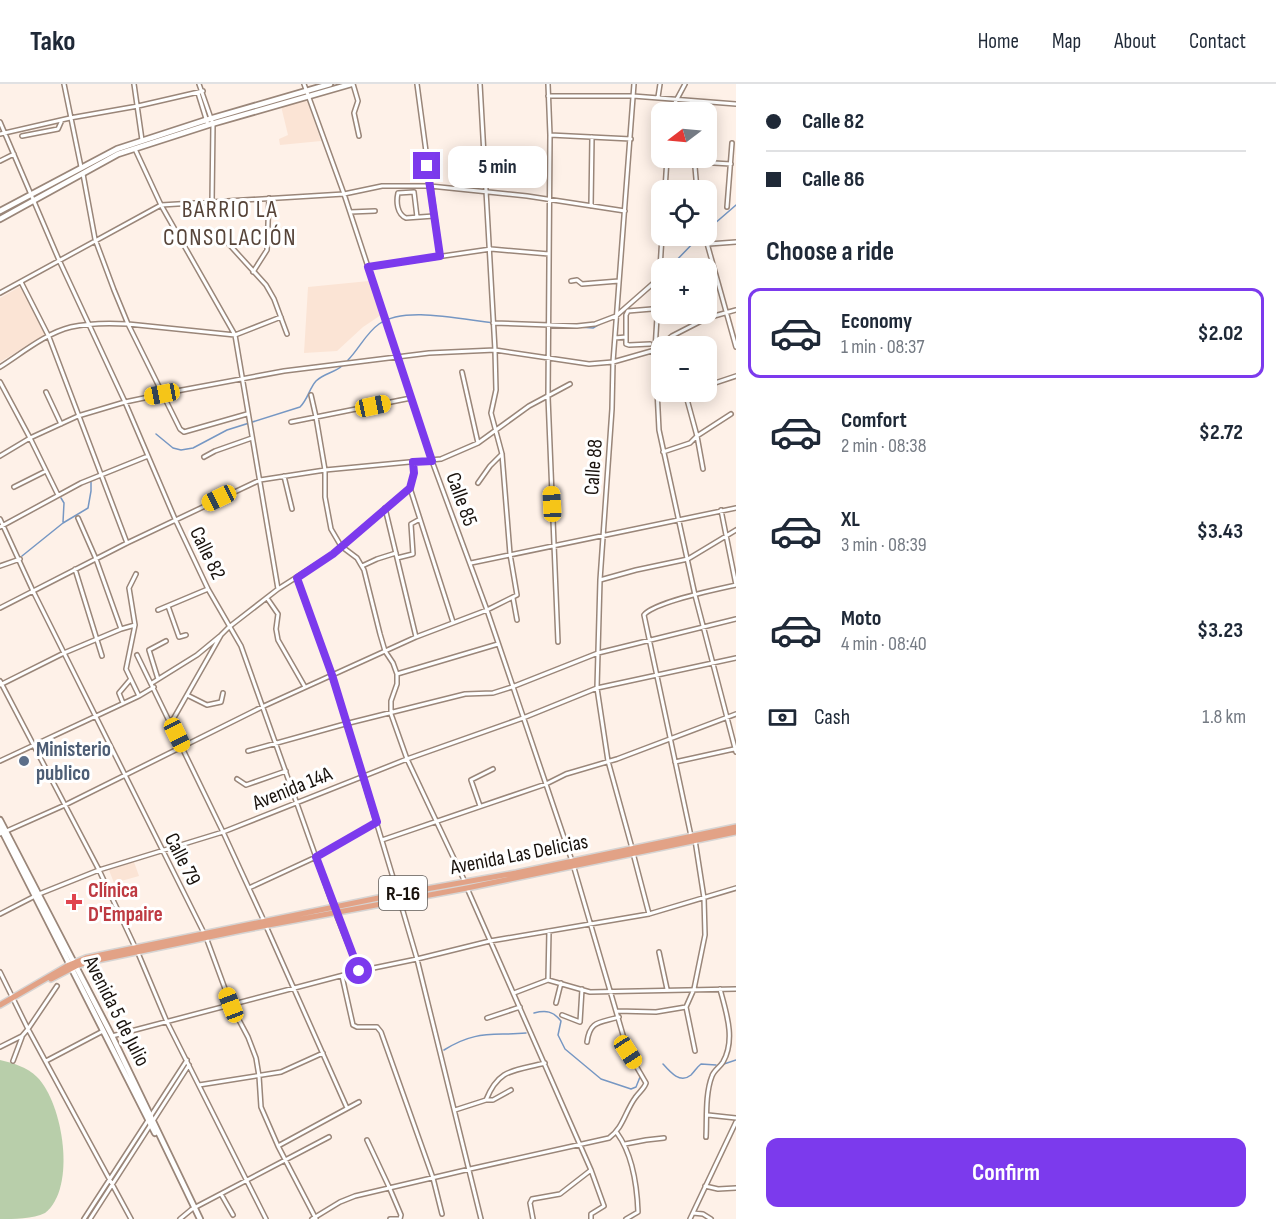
<!DOCTYPE html>
<html lang="en">
<head>
<meta charset="utf-8">
<style>
	:root { --surface:#fff; --page:#f2f2f3; --text:#1f2937; --muted:#747a83; --line:#e0e1e3; --accent:#7c3aed }
	body { margin:0; font-family:"Sofia Sans Condensed",sans-serif; background:var(--page); color:var(--text); height:100vh; display:flex; flex-direction:column; font-size:22px; white-space:nowrap }
	* { box-sizing:border-box; margin:0 }
	p { font-size:20px; color:var(--muted) }
	.icon { flex:none; width:33px; height:33px; fill:none; stroke:currentColor; stroke-width:2; stroke-linecap:round; stroke-linejoin:round }
	.map { position:relative; flex:1; overflow:hidden }
	.sheet { display:flex; flex-direction:column; background:var(--surface); width:540px }
	.sheet>* { flex:none }
	.guide { display:grid; align-content:center; height:132px; padding:0 30px; background:var(--surface) }
	.needle { width:39px; rotate:254deg }
	.buttons { position:absolute; left:651px; top:18px; display:grid; gap:12px }
	.buttons a { display:grid; place-items:center; width:66px; height:66px; border-radius:12px; background:var(--surface); box-shadow:0 3px 15px #0003; font-size:30px }
	.end { position:absolute; width:27px; height:27px; margin:-14px; border:8px solid #7c3aed; background:#fff; box-shadow:0 0 0 3px #fff }
	.from { border-radius:50% }
	.bubble { position:absolute; height:42px; border-radius:12px; background:var(--surface); box-shadow:0 3px 15px #0003; font-size:20px; font-weight:700; line-height:42px; text-align:center }
	.car { position:absolute; width:18px; height:36px; margin:-18px -9px; border-radius:8px; box-shadow:0 0 4px 2px #0007; background:linear-gradient(#f5c518 24%,#345 0 40%,#f5c518 0 76%,#345 0 86%,#f5c518 0) }
	.guide b { display:flex; align-items:center; gap:21px; height:57px; font-size:22px }
	.guide b+b { border-top:2px solid var(--line) }
	.guide i { width:15px; height:15px; background:var(--text) }
	ul { padding:0; list-style:none }
	li { display:flex; align-items:center; gap:18px; height:90px; margin:0 12px 9px; padding:0 18px; border:3px solid transparent; border-radius:12px }
	li div { flex:1 }
	li b { display:block; font-size:22px }
	li em { font-style:normal; font-weight:700 }
	li.active { border-color:var(--accent) }
	li>.icon { width:54px; height:54px; stroke-width:1.5 }
	h2 { padding:0 30px; font-size:27px; line-height:72px }
	.pay { display:flex; align-items:center; gap:15px; height:66px; padding:0 30px; font-size:22px }
	.pay p { margin-inline-start:auto }
	.button { display:flex; gap:12px; margin-top:auto; padding:12px 30px }
	.button a { flex:1; height:69px; border-radius:12px; background:var(--accent); color:#fff; font-size:24px; font-weight:700; line-height:69px; text-align:center }
	header { display:flex; align-items:center; gap:36px; box-sizing:border-box; height:84px; padding:0 30px; background:var(--surface); border-bottom:2px solid var(--line) }
	header strong { font-size:28px }
	nav { display:flex; gap:33px; margin-inline-start:auto; font-size:21px }
	main { display:flex; flex:1; min-height:0 }
	.map>svg:first-child { display:block }
	.built { fill:#fbe4d5 }
	.green { fill:#b8ceaa }
	.lines { fill:none; stroke-linecap:round; stroke-linejoin:round }
	.stream { stroke:#7697c3; stroke-width:1.5 }
	.street-casing { stroke:#9a8679; stroke-width:6 }
	.secondary-casing { stroke:#9a8679; stroke-width:8 }
	.primary-casing { stroke:#d6d4d3; stroke-width:8 }
	.street { stroke:#fff; stroke-width:3 }
	.secondary { stroke:#fff; stroke-width:4.5 }
	.primary { stroke:#e2a286; stroke-width:5 }
	.route { stroke:#7c3aed; stroke-width:8 }
	.service-dot { fill:#5c6f8a; stroke:#fff; stroke-width:2 }
	.health-dot { fill:#e0444e; stroke:#fff; stroke-width:2 }
	.labels { text-anchor:middle; stroke-width:6; stroke-linejoin:round; paint-order:stroke }
	.shield { fill:#fff; stroke:#5e5956; stroke-width:1.5 }
	.shield-label { font-size:20px; font-weight:bold; fill:#19120d }
	.street-label { font-size:21px; fill:#19120d; stroke:#fff }
	.service-label { font-size:21px; font-weight:bold; fill:#4e5e75; stroke:#fff; text-anchor:start }
	.health-label { font-size:21px; font-weight:bold; fill:#be3a42; stroke:#fff; text-anchor:start }
	.quarter-label { font-size:24px; letter-spacing:1.5px; fill:#564439; stroke:#fff }
</style>
</head>
<body>
<header>
<strong>Tako</strong>
<nav><a>Home</a><a>Map</a><a>About</a><a>Contact</a></nav>
</header>
<main>
<div class="map">
<svg width="736" height="1135" viewBox="0 0 736 1135">
	<rect width="100%" height="100%" fill="#fef1e8"/>
	<path class="built" d="M307 15 321 57 280 61 279 55 288 51 281 22Z
		M369 197 381 231 363 243 337 267 304 269 308 203Z
		M21 202 47 250 0 278V214Z
		M134 778 139 792 114 799 109 786Z"/>
	<path class="green" d="M0 976C13 979 27 983 37 993 63 1019 77 1104 45 1129 33 1135 14 1135 0 1135Z"/>
	<g class="lines">
		<path class="stream" d="M706 147 736 121
			M669 184 700 152
			M648 202 662 191
			M579 243 593 244 603 238
			M348 276C359 265 366 249 379 240 410 218 482 242 520 241
			M156 350 173 364 181 366 193 364 227 346 300 323C308 315 309 305 316 297 324 289 335 289 343 281
			M61 414 64 419 63 438
			M22 472 63 439 88 424 91 407V398
			M534 929C546 926 553 927 561 937L558 951 565 965 601 995 631 1005 636 1003 640 993
			M444 966C476 946 491 952 526 949
			M663 980C670 988 680 1000 691 991 695 987 697 983 701 980L716 981
			M724 980 736 976"/>
		<g class="street-casing">
			<path id="street" d="M64 0 81 83
				M134 0 142 56
				M199 0 213 40 212 118
				M304 0 344 110 432 377 487 526 572 777 628 968 646 999C644 1005 639 1008 635 1014 625 1028 623 1044 609 1054L470 1085 355 1112 340 1118 312 1135
				M353 0 358 17 354 29 359 52
				M417 0 440 172
				M548 0 550 51 548 313 558 558
				M198 9 208 41
				M548 12H633L736 20
				M658 13 660 0
				M670 28 685 0
				M0 38 59 176 125 318 175 435 208 505 241 562 334 824
				M0 50 70 34 138 22 203 7
				M550 51 631 55
				M22 52 58 45 62 36
				M135 65 161 121 235 251 278 505
				M0 77 14 70
				M83 90 95 155 114 206 128 240 180 345 184 348 247 330
				M665 106 667 74
				M697 106 695 83 697 78 731 80
				M591 122 592 53
				M727 123 732 59
				M350 128 375 127
				M417 133 414 108 398 109C396 118 397 130 406 134L434 132
				M706 137V140
				M662 152 655 266 659 346 695 511 736 668
				M686 152H691
				M705 152 736 263
				M226 157 266 201 274 215 287 250
				M709 160 736 158
				M368 183 491 165 549 170
				M253 188 267 166 269 114
				M571 197 577 196 582 200 619 197
				M21 198 49 253 127 459
				M0 209 161 121 344 110 382 102H430L527 112 625 127
				M493 239 577 242 595 240 616 232 657 196
				M626 253V260L629 261 650 260
				M672 253 674 262
				M615 254 626 253V231L628 227 652 225
				M0 283C22 269 46 249 71 243 89 239 110 239 128 240L235 251 281 233
				M462 288 478 359
				M0 298 30 354 58 411
				M706 302 736 292
				M46 308 61 340
				M685 308 697 352 703 385
				M685 310 691 308
				M411 314 316 333 325 386V413L331 445 341 462 357 474 364 486 380 550 385 567 393 579 397 590V600L391 617V630L407 675 465 798
				M291 338 316 333 311 311
				M663 368 690 359 697 352 731 330
				M0 372 30 354 78 332 125 318 182 306 284 287 429 269 495 266 589 280 613 278 655 266 672 252 707 234 736 226
				M204 373 215 367 252 354
				M284 392 292 425
				M478 399 490 382 502 370
				M14 403 46 387
				M410 404 453 538
				M385 424 416 553
				M78 434 96 475 121 545 135 541
				M0 435 33 507 206 853 231 921 248 953 256 974 259 992 261 1023 278 1062 316 1135
				M0 443 81 399 148 372
				M397 474 413 470 411 440 420 435
				M471 479 736 424
				M0 482 20 475
				M362 482 377 475 396 469
				M75 485 102 572
				M136 490 129 504 135 541 126 585 139 612 154 603
				M297 495 332 591 398 810
				M600 496 636 486 688 475 736 446
				M267 514 278 530 276 545 278 556 305 603
				M513 514 517 536
				M168 522 179 553 186 551
				M0 524 127 459 260 396 325 386 441 375 478 359 529 322 570 300
				M158 526 208 505
				M137 571 223 748 264 837
				M397 590 498 560
				M158 595 149 566 166 557
				M0 597 99 786 135 863
				M152 599 197 571 220 552
				M0 601 64 569 121 545
				M187 611 207 621 221 618 223 609
				M123 619 119 609 130 596
				M171 639 221 551 229 543 278 505 333 470 410 404 414 389 413 378
				M248 667 345 640 465 610 493 609 512 603 598 569 736 535
				M0 677 139 612
				M675 678 734 665
				M237 695 246 701 286 687
				M480 722 471 696 493 685
				M0 750 65 721 264 622 416 553 487 526 517 511 510 470 502 370 491 329 496 306 495 266 480 0
				M691 752 644 531C654 518 718 505 736 501L721 426
				M382 756 546 700 566 690 617 675 736 630
				M632 764 608 677 597 604 600 496 612 325 613 278 634 0
				M633 769 649 830
				M249 804 316 773 377 738
				M467 804 591 1086 604 1122 591 1130V1135
				M400 817 417 875 481 1135
				M0 830 39 810 99 786 223 748 407 675 523 634 597 604 736 574
				M336 830 359 887
				M266 842 347 1024
				M659 868 667 905
				M138 869 167 938 266 1135
				M0 888 28 945 131 1135
				M342 892 353 941 357 943H377L381 948 433 1094 442 1130
				M548 896 549 847
				M514 909 548 896 590 908 736 905
				M556 919 561 899
				M686 923 695 967
				M617 927 656 928 686 923 694 905 705 851 704 814 695 756
				M562 931 580 938 582 905
				M487 934 520 923
				M112 952 359 887 417 875 490 857 649 830 736 804
				M587 958C590 936 600 939 619 933
				M0 963 22 952 28 945 57 902
				M13 977 22 953
				M46 977 103 947
				M199 1001 281 988 323 969
				M486 1016H493L511 1006
				M455 1026 486 1016C499 984 514 987 545 979
				M708 1031 736 1034
				M617 1049C633 1071 637 1101 638 1128L626 1135
				M706 1053C707 1034 705 1010 712 992 714 986 720 983 723 978 736 955 726 928 720 905
				M367 1056 390 1105 401 1131 400 1135H390
				M625 1060 646 1056 664 1054
				M278 1062 359 1018
				M705 1102 718 1105 736 1104
				M221 1110 233 1131
				M693 1129 703 1130 711 1135
				M84 1135 187 976
				M90 1135 189 981
				M180 1135 192 1125 329 1053
				M533 1135 530 1119 532 1115 560 1110 591 1086
				M690 1135 736 1038"/>
		</g>
		<g class="secondary-casing">
			<path id="secondary" d="M0 127 117 65 206 36 330 0
				M0 135 118 70 208 41 351 0
				M0 736 112 952 200 1135
				M0 743 155 1049"/>
		</g>
		<g class="primary-casing">
			<path id="primary" d="M51 895 76 882 88 878 242 846 467 804 736 748
				M0 921 69 881 86 874 398 810 516 789 736 743"/>
		</g>
		<use href="#street" class="street"/>
		<use href="#secondary" class="secondary"/>
		<use href="#primary" class="primary"/>
	</g>
	<g class="lines">
		<path class="route" d="M359 887 316 773 377 738 332 591 297 494 333 470 410 404 414 389 413 378 432 377 368 183 440 172 427 82"/>
	</g>
	<circle class="service-dot" cx="24" cy="677" r="6"/>
	<path class="health-dot" d="M71 809h6v6h6v6h-6v6h-6v-6h-6v-6h6z"/>
	<g class="labels">
		<rect class="shield" x="379" y="792" width="48" height="34" rx="4.5"/>
		<g class="shield-label">
			<text x="403" y="816">R-16</text>
		</g>
		<g class="street-label">
			<text transform="translate(593 383) rotate(-86)" y="7">Calle 88</text>
			<text transform="translate(462 415) rotate(70)" y="7">Calle 85</text>
			<text transform="translate(208 469) rotate(64)" y="7">Calle 82</text>
			<text transform="translate(292 704) rotate(-22)" y="7">Avenida 14A</text>
			<text transform="translate(519 770) rotate(-11)" y="7">Avenida Las Delicias</text>
			<text transform="translate(183 775) rotate(63)" y="7">Calle 79</text>
			<text transform="translate(117 927) rotate(63)" y="7">Avenida 5 de Julio</text>
		</g>
		<g class="service-label">
			<text x="36" y="672">Ministerio<tspan x="36" dy="24">publico</tspan></text>
		</g>
		<g class="health-label">
			<text x="88" y="813">Clínica<tspan x="88" dy="24">D'Empaire</tspan></text>
		</g>
		<g class="quarter-label">
			<text x="230" y="133">BARRIO LA<tspan x="230" dy="28">CONSOLACIÓN</tspan></text>
		</g>
	</g>
</svg>
<div class="buttons">
<a><svg class="needle" viewBox="-14 -14 28 28"><path d="M0-13l5 13h-10z" fill="#e53935"/><path d="M0 13l5-13h-10z" fill="#747a83"/></svg></a>
<a><svg class="icon" aria-label="locate" viewBox="0 0 24 24"><circle cx="12" cy="12" r="6"/><path d="M12 2v4M12 18v4M2 12h4M18 12h4"/></svg></a>
<a>+</a>
<a>−</a>
</div>
<i class="end from" style="left:359px;top:887px"></i>
<i class="end" style="left:427px;top:82px"></i>
<div class="bubble" style="left:448px;top:62px;width:99px">5 min</div>
<i class="car" style="left:162px;top:310px;rotate:259deg"></i>
<i class="car" style="left:373px;top:322px;rotate:78deg"></i>
<i class="car" style="left:219px;top:414px;rotate:244deg"></i>
<i class="car" style="left:552px;top:420px;rotate:357deg"></i>
<i class="car" style="left:177px;top:651px;rotate:154deg"></i>
<i class="car" style="left:231px;top:921px;rotate:339deg"></i>
<i class="car" style="left:628px;top:968px;rotate:147deg"></i>
</div>
<section class="sheet">
<div class="guide">
<b><i class="from"></i>Calle 82</b>
<b><i></i>Calle 86</b>
</div>
<h2>Choose a ride</h2>
<ul>
<li class="active"><svg class="icon" aria-label="car" viewBox="0 0 24 24"><path d="M5 17H2v-5l4-1 3-4h7l3 4 3 1v5h-3M9 17h6M6 11h13"/><circle cx="7" cy="17" r="2"/><circle cx="17" cy="17" r="2"/></svg><div><b>Economy</b><p>1 min · 08:37</p></div><em>$2.02</em></li>
<li><svg class="icon" aria-label="car" viewBox="0 0 24 24"><path d="M5 17H2v-5l4-1 3-4h7l3 4 3 1v5h-3M9 17h6M6 11h13"/><circle cx="7" cy="17" r="2"/><circle cx="17" cy="17" r="2"/></svg><div><b>Comfort</b><p>2 min · 08:38</p></div><em>$2.72</em></li>
<li><svg class="icon" aria-label="car" viewBox="0 0 24 24"><path d="M5 17H2v-5l4-1 3-4h7l3 4 3 1v5h-3M9 17h6M6 11h13"/><circle cx="7" cy="17" r="2"/><circle cx="17" cy="17" r="2"/></svg><div><b>XL</b><p>3 min · 08:39</p></div><em>$3.43</em></li>
<li><svg class="icon" aria-label="car" viewBox="0 0 24 24"><path d="M5 17H2v-5l4-1 3-4h7l3 4 3 1v5h-3M9 17h6M6 11h13"/><circle cx="7" cy="17" r="2"/><circle cx="17" cy="17" r="2"/></svg><div><b>Moto</b><p>4 min · 08:40</p></div><em>$3.23</em></li>
</ul>
<div class="pay"><svg class="icon" aria-label="cash" viewBox="0 0 24 24"><path d="M3 7h18v10H3z"/><circle cx="12" cy="12" r="2"/></svg>Cash<p>1.8 km</p></div>
<div class="button"><a>Confirm</a></div>
</section>
</main>
</body>
</html>
